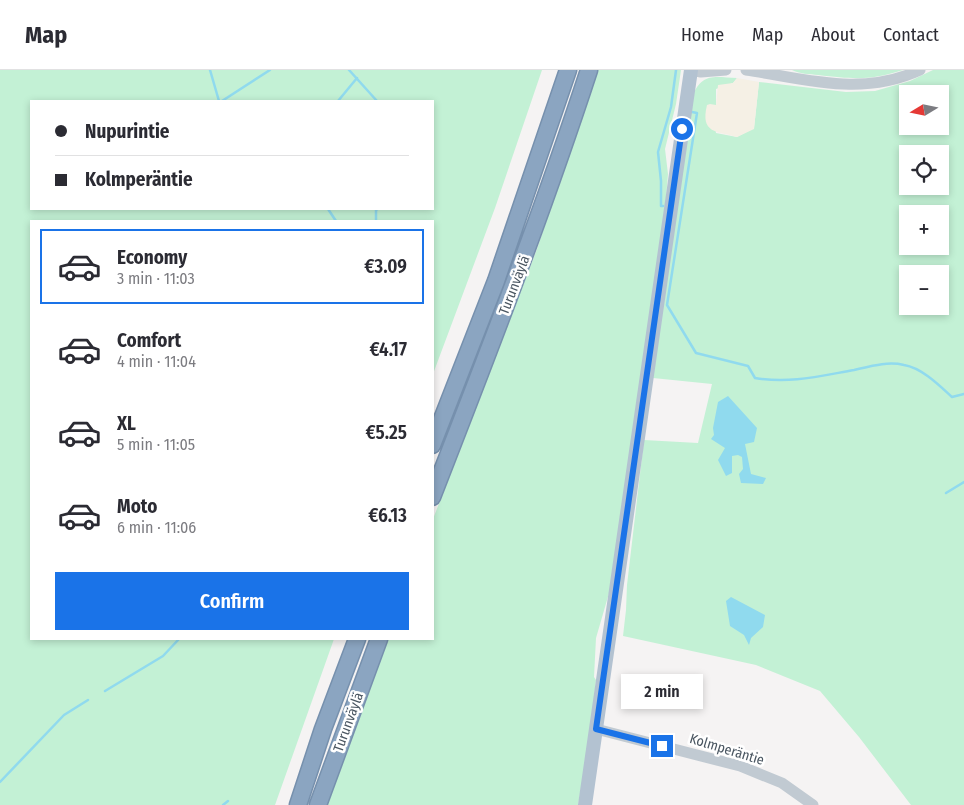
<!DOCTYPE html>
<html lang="en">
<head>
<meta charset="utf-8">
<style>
	:root { --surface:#fff; --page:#f7f7f7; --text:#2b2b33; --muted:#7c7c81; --line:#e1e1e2; --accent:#1a73e8 }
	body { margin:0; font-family:"Fira Sans Condensed",sans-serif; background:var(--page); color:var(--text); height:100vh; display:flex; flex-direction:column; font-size:19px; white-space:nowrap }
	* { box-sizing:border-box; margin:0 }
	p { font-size:16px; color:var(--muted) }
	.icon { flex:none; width:28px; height:28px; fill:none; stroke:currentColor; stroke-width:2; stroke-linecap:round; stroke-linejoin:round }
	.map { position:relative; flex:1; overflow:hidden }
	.sheet { position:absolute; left:30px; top:150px; width:404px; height:420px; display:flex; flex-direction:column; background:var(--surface); border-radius:0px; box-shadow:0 2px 8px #0003 }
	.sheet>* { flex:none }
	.banner { position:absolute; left:30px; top:30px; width:404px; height:110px; border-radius:0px; box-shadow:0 2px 8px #0003; display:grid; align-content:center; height:110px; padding:0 25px; background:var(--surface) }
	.needle { width:32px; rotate:260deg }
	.tools { position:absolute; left:899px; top:15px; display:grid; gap:10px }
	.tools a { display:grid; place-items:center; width:50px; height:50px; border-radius:0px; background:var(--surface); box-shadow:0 2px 8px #0003; font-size:25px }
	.end { position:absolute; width:22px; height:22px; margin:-11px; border:6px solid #1a73e8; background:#fff; box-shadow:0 0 0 2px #fff }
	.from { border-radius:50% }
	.bubble { position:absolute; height:35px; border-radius:0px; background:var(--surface); box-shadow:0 2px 8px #0003; font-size:16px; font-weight:600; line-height:35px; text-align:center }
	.banner b { display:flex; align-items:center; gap:18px; height:48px; font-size:19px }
	.banner b+b { border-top:1px solid var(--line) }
	.banner i { width:12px; height:12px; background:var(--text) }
	ul { padding:9px 0 0; list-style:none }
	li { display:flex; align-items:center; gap:15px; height:75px; margin:0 10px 8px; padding:0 15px; border:2px solid transparent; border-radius:0px }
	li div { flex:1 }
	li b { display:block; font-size:19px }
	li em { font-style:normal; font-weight:600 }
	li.current { border-color:var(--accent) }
	li>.icon { width:45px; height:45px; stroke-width:1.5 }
	.primary-button { display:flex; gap:10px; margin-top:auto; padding:10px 25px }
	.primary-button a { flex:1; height:58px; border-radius:0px; background:var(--accent); color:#fff; font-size:20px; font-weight:600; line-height:58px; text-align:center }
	header { display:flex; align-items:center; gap:30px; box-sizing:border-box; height:70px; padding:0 25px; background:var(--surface); border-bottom:1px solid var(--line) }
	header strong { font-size:24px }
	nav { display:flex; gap:28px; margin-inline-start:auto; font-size:18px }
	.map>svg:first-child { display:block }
	.green { fill:#c3f1d5; fill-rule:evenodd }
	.sand { fill:#f5f0e5 }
	.water { fill:#90daee }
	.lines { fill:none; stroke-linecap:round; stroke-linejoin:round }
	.stream { stroke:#90daee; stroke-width:2.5 }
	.highway-casing { stroke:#7690ad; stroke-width:19 }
	.minor { stroke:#c1cad2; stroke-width:11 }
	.major { stroke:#b3c2d1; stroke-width:14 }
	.highway { stroke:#8ba5c1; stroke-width:16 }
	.route { stroke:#1a73e8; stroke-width:6 }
	.labels { text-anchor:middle; stroke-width:5; stroke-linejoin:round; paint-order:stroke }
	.street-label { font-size:14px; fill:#4a5661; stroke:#fff }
</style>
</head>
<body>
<header>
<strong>Map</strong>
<nav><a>Home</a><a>Map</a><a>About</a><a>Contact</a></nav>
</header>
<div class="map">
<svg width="964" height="735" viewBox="0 0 964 735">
	<rect width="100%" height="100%" fill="#f5f3f3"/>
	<path class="green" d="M0 0H542L495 138 433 304 432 151H31V569H334L275 735H0ZM31 31H432V139H31Z
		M596 0H681L676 34 665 79 668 104 666 128 614 506 596 568 594 607 596 610 589 674 578 735H326L387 569H432L433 449 537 179Z
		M792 0H903C869 11 854 9 818 5 810 4 799 4 792 0Z
		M933 0H964V735H911L859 667 820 621 756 595 623 566 626 540 627 515 644 370 698 373 712 314 653 308 692 27C702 2 714 7 737 8L733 13 716 19V35H713L716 63 737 67 754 58 759 12 846 22 875 21 910 11ZM908 24H940V56H908ZM908 84H940V116H908ZM908 144H940V176H908ZM908 204H940V236H908Z"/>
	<path class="sand" d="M737 8 759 12 754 59 737 67C717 61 700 64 707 35L710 34 716 35 718 15 733 13Z"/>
	<path class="water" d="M728 326 757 358 754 372 745 374 751 404 766 408 763 414 741 413 739 404 743 399 742 387 738 385 732 386V403L726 406 718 390 725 378 711 369 714 365 713 358 718 332Z
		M731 527 765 545 763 557 751 568 749 575 744 565 730 556 726 531Z"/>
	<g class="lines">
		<path class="stream" d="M210 0 219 31
			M349 0 377 31
			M222 31 270 0
			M338 31 357 8
			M692 42 697 43 667 235 696 283 748 296 755 308C790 314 820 306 854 300 871 296 888 291 904 295 922 298 939 315 952 327L964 324
			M663 136H661V111L658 82 671 37 676 0
			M328 139 336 151
			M376 151V140L378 139
			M946 423 964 412
			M105 621 163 586 179 569
			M0 712 64 645 88 630
			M223 735 228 731"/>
		<g class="highway-casing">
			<path id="highway" d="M432 375 496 211 568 0
				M432 427C487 286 542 144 589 0
				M298 735 323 659 357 569
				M318 735 379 569"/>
		</g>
		<path class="minor" d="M691 0 701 2 726 0
			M746 0C807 9 861 27 920 0
			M596 659 740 696 782 713 813 735"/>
		<path class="major" d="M585 735 691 0"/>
		<use href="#highway" class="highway"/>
	</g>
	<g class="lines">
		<path class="route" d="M662 676 596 659 682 59"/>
	</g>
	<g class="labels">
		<g class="street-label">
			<text transform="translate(514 215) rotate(-69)" y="5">Turunväylä</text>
			<text transform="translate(348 652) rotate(-70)" y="5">Turunväylä</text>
			<text transform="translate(727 679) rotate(17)" y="5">Kolmperäntie</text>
		</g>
	</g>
</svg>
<div class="tools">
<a><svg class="needle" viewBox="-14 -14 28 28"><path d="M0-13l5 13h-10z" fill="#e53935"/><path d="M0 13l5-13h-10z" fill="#7c7c81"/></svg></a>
<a><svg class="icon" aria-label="locate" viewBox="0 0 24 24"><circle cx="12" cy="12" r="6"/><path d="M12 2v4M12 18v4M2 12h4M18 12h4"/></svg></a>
<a>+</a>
<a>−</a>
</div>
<i class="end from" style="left:682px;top:59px"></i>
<i class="end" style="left:662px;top:676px"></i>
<div class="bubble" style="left:621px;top:604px;width:82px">2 min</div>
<div class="banner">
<b><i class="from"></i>Nupurintie</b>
<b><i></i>Kolmperäntie</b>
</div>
<section class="sheet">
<ul>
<li class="current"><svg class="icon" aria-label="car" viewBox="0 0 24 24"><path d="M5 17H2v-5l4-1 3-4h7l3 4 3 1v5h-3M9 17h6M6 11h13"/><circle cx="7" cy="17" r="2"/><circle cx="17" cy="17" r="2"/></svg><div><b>Economy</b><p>3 min · 11:03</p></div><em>€3.09</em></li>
<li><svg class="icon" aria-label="car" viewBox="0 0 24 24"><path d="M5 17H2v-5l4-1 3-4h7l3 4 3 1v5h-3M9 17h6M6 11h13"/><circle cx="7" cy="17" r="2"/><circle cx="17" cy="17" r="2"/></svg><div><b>Comfort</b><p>4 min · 11:04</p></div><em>€4.17</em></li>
<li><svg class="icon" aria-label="car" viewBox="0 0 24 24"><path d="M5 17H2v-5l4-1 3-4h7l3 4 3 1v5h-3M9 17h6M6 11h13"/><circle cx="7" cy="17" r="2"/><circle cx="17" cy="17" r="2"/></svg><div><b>XL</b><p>5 min · 11:05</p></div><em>€5.25</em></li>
<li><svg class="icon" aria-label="car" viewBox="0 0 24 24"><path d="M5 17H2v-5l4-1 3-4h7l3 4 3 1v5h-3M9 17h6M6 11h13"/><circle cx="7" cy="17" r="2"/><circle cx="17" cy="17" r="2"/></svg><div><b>Moto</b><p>6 min · 11:06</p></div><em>€6.13</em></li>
</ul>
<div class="primary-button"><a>Confirm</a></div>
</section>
</div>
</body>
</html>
